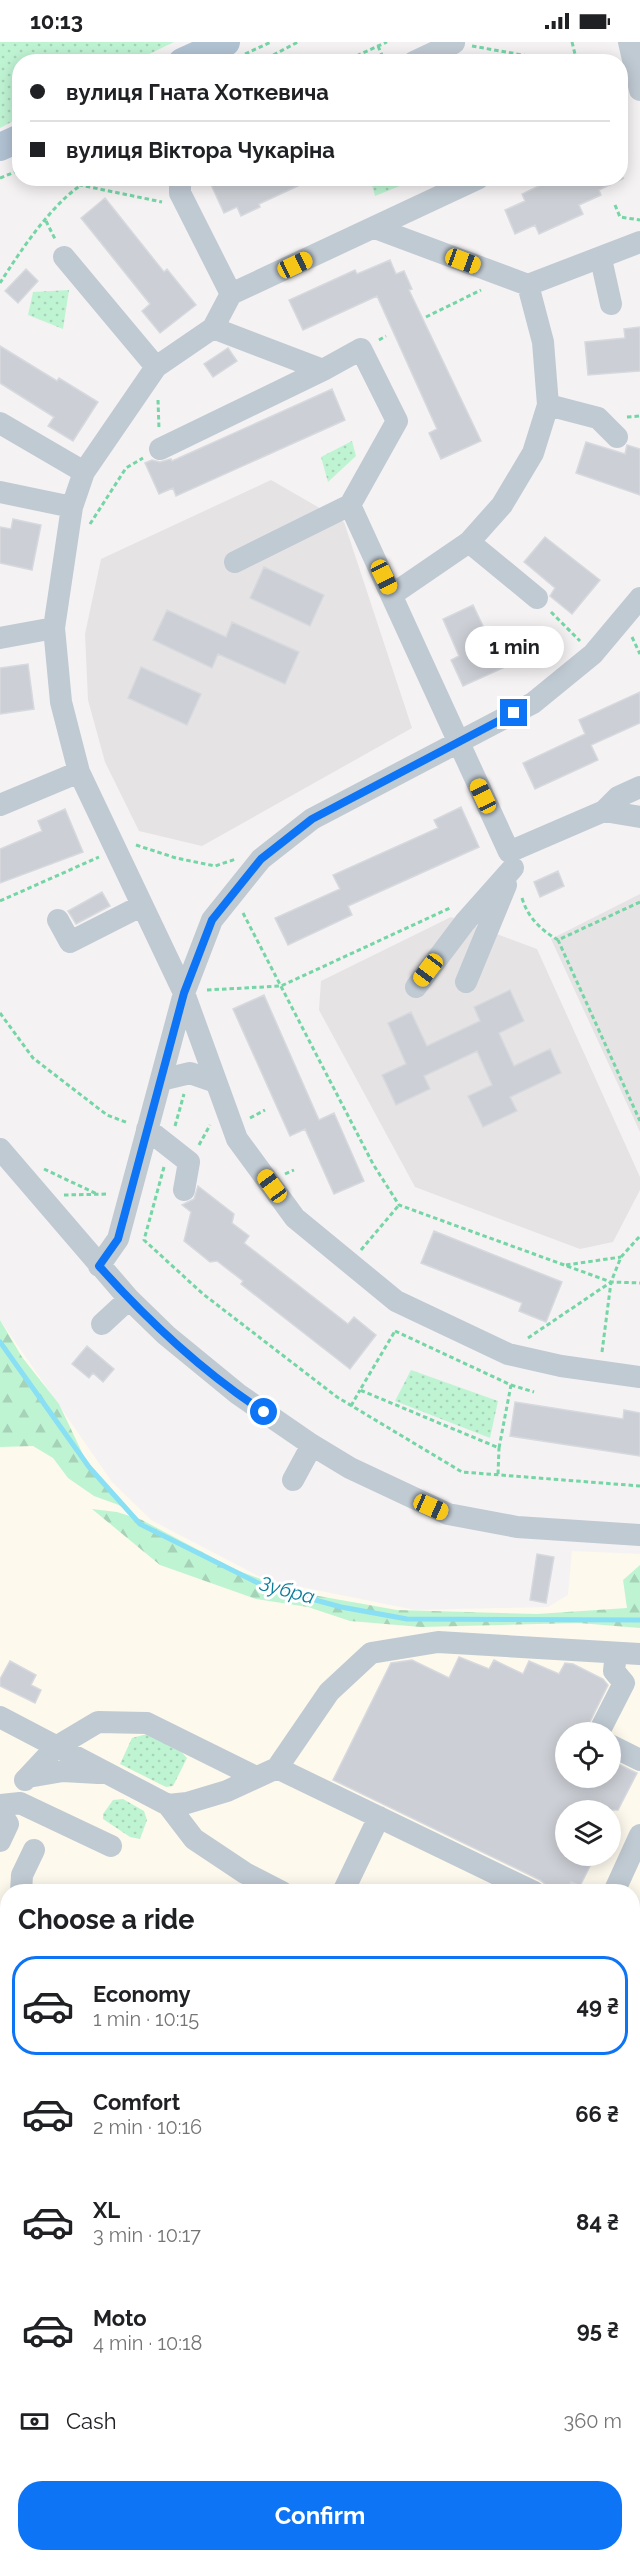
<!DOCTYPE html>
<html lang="en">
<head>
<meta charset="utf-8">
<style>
	:root { --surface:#fff; --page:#f2f2f2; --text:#202124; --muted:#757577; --line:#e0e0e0; --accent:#0c74f5 }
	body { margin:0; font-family:Raleway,sans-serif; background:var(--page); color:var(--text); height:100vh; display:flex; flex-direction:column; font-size:22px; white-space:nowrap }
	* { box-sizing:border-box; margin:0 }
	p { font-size:20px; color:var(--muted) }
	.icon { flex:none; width:33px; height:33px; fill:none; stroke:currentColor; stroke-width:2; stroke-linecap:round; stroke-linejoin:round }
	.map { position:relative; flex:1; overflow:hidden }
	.side { position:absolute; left:0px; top:1842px; width:640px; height:678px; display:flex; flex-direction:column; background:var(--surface); border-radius:24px 24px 0 0; box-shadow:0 3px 15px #0003 }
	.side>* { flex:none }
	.banner { position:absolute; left:12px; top:12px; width:616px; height:132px; border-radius:24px; box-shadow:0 3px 15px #0003; display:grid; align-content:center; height:132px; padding:0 18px; background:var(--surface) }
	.fabs { position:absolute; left:555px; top:1680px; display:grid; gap:12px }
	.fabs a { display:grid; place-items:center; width:66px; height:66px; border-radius:50%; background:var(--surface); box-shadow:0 3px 15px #0003; font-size:30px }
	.end { position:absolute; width:27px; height:27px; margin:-14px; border:8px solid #0c74f5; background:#fff; box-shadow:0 0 0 3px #fff }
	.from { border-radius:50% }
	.bubble { position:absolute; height:42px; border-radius:21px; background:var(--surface); box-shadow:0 3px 15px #0003; font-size:20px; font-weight:700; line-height:42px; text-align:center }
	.car { position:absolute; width:18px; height:36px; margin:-18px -9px; border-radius:8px; box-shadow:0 0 4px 2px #0007; background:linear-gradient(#f5c518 24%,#345 0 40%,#f5c518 0 76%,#345 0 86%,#f5c518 0) }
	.banner b { display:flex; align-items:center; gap:21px; height:57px; font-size:22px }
	.banner b+b { border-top:2px solid var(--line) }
	.banner i { width:15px; height:15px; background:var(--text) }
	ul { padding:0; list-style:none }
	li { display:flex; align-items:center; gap:18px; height:99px; margin:0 12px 9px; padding:0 6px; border:3px solid transparent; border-radius:24px }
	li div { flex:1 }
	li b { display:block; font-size:22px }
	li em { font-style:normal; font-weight:700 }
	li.active { border-color:var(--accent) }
	li>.icon { width:54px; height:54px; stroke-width:1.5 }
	h2 { padding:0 18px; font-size:27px; line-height:72px }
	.pay { display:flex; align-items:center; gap:15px; height:66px; padding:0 18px; font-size:22px }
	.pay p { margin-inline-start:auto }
	.button { display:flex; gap:12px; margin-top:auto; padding:12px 18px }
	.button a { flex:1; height:69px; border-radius:24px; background:var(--accent); color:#fff; font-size:24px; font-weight:700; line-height:69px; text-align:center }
	.status { display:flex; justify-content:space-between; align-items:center; height:42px; padding:0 30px; background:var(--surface); direction:ltr }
	.status svg { height:16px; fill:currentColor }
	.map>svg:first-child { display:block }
	.commercial { fill:#fef9ed; fill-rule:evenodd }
	.education { fill:#e6e3e4 }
	.green { fill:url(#green-dots) }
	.forest { fill:url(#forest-firs) }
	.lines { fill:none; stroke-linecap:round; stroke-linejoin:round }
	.stream { stroke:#89dff4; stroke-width:5 }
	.building { fill:#cccfd5; stroke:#d6d9de; stroke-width:1.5 }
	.path { stroke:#74d5a5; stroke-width:3; stroke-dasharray:4.5 3; stroke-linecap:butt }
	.minor { stroke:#c0cad3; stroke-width:22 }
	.major { stroke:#b1c2d3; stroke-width:28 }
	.route { stroke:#0c74f5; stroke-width:8 }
	.labels { text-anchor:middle; stroke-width:6; stroke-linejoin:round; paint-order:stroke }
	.water-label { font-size:20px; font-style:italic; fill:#037c9b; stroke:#fff }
</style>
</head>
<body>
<div class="status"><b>10:13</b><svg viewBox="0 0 49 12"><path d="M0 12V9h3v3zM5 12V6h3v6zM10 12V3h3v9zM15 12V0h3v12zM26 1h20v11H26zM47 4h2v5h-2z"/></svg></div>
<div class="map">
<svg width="640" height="2520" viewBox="0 0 640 2520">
	<defs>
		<pattern id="green-dots" width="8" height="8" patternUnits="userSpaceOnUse" patternTransform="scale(1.5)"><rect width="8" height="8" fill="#bff4d3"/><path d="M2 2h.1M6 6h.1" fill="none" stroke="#a6d3b8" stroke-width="1.8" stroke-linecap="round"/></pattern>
		<pattern id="forest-firs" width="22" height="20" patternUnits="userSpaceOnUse" patternTransform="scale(1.5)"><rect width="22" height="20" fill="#bff4d3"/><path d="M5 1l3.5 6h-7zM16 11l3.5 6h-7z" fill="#a6d3b8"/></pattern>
	</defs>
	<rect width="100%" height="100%" fill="#f5f2f3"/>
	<path class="commercial" d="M0 1278 112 1440 151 1478 266 1538 415 1568 548 1565 568 1553 572 1509 640 1512V2403L633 2406V1850H8L7 2278 0 2272ZM566 1690H610V1736H566ZM566 1768H610V1814H566Z
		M7 2322 8 2512 412 2513 392 2520H0V2331Z"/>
	<path class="education" d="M271 438 344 480 412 686 202 804 139 789 105 720 88 658 85 592 101 517Z
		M640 852V1090L551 897Z
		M451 875 537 907 640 1135V1148L613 1200 580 1207 415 1145 319 968 321 939Z"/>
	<path class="green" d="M0 0H174L135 19 20 20 19 76 0 86Z
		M370 136H417V137L375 154Z
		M69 248 63 287 28 273 33 250Z
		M352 399 356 414 328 440 321 415Z
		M411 1328 498 1359 490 1396 395 1359Z
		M147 1692 177 1705 187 1716 173 1744 166 1745 120 1722 132 1696Z
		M123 1757 144 1769 147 1778 140 1797 130 1795 103 1777V1772L113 1758Z
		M633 1913 640 1915V1975L633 1971Z
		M0 2272 8 2278 7 2322 0 2331Z"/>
	<path class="forest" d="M0 1278 22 1315 59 1362 89 1425 127 1466 94 1454 68 1436 53 1416 33 1404 0 1405Z
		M92 1467 117 1470 142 1478 236 1528 296 1550 397 1568 537 1572 627 1566 623 1538 640 1523V1586L579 1581 421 1585 350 1579 308 1565 256 1557 160 1523Z
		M640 2415V2520H461L481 2512H633V2422Z"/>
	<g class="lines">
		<path class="stream" d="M0 1300 89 1425 140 1482 264 1544 341 1565 407 1577 640 1578
			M633 2415 640 2408
			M445 2520 467 2512"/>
	</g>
	<path class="building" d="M208 136H315L259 162 260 165 241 174 237 165 224 171Z
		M555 136H624L599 148 601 153 579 163 583 172 539 192 535 183 515 192 505 168 525 159 522 152Z
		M105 156 164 230 167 227 196 263 160 291 142 269 150 262 81 176Z
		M390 218 396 232 404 229 412 247 409 248 481 399 441 417 429 391 437 387 377 254 303 288 289 258 355 228 357 232Z
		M26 227 38 239 18 261 5 249Z
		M640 285V329L588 333 585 300 625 296 624 287Z
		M0 304 57 339 59 336 98 360 73 399 48 384 54 375 0 341Z
		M228 306 237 319 213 335 204 322Z
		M332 347 345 378 176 454 173 446 159 452 145 421 152 418 160 420 171 417 172 419Z
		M586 400 625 412 627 403 640 407V453L576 431Z
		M13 477 41 483 32 528 0 521V485L11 487Z
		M545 495 600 538 572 572 550 554 555 546 524 520Z
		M264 525 324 553 310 584 250 556Z
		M473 563 503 626 463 644 451 618 459 614 443 577Z
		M167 568 226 595 232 580 299 610 285 642 218 612 212 626 153 598Z
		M28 622 34 667 0 672V626Z
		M141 625 201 652 187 683 128 656Z
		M640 650V681L591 703 598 718 535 747 523 721 585 692 579 678Z
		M461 765 479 805 348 864 352 873 288 903 275 876 340 847 333 833 438 786 434 778Z
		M65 767 83 810 0 841V807L42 789 38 779Z
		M558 829 564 844 540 855 534 840Z
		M102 850 110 864 76 882 68 869Z
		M510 948 524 979 499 991 514 1024 550 1007 561 1031 510 1055 517 1069 483 1085 468 1054 492 1043 477 1009 424 1034 430 1047 396 1063 382 1033 406 1022 388 981 411 970 427 1004 480 979 474 965Z
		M264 953 319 1078 334 1071 364 1139 334 1152 305 1087 290 1094 233 967Z
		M198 1144 234 1172 232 1181 249 1194 244 1201 348 1282 354 1275 376 1293 350 1327 241 1242 243 1239 217 1219 210 1220 184 1199 191 1170 182 1163 194 1157Z
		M434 1189 562 1240 546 1280 519 1269 522 1261 421 1221Z
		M87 1304 114 1327 103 1340 93 1331 89 1336 72 1322Z
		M515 1360 623 1377 624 1368 640 1371V1414L510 1394Z
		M537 1512 554 1515 546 1561 530 1558Z
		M459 1615 489 1627 494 1618 523 1632 529 1619 559 1632 565 1621 573 1622 603 1637 608 1643 585 1690H566V1736H610V1718L637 1731 618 1768H566V1814H595L580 1844 571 1840 567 1850H555L540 1838 333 1738 391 1621 412 1618 449 1636Z
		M10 1619 36 1633 31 1643 41 1648 35 1661 0 1644V1637Z"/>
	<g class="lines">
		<path class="path" d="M572 0 577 20
			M378 4 385 20
			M472 4 562 20
			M245 12 271 0
			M260 20 298 0
			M343 20 387 0
			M0 136 20 128
			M65 136 80 143 162 160
			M615 163 620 175 640 178
			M46 179 55 197
			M0 241C21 208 57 153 93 136
			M426 275 481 248
			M379 298 386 294
			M158 358 159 387
			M627 375 640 374
			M90 482 126 426 143 416
			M551 570 580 599
			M632 595 640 612
			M136 803 176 816 215 824 236 817
			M522 856C528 876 541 888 558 898
			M0 859 99 815
			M640 860 558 898 640 1079
			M243 871 373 1122 399 1163 611 1240 640 1241
			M207 948 281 944 450 866
			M0 971 33 1016 107 1073 128 1081
			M250 1076 265 1068
			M175 1084 184 1052
			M199 1103 210 1083
			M164 1125 144 1198 203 1252 337 1355 462 1430 640 1444
			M44 1127 97 1152
			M285 1132 294 1128
			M64 1153 109 1152
			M361 1208 399 1163
			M566 1223 621 1215
			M395 1289 511 1343 499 1406 360 1348Z
			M528 1296 611 1240
			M602 1310 611 1240 621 1215 640 1194
			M511 1343 534 1350
			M351 1364 360 1348
			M498 1432 499 1406
			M581 2512 590 2520
			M569 2520 572 2512"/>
		<path class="minor" d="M629 0 640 48
			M414 20 454 1
			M180 136V151L231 252
			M479 136 231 252 213 286 156 325 84 430 72 465 54 586 61 660 79 730 184 951 237 1097 295 1176 396 1259 508 1312 561 1324 640 1335
			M375 186 528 243 640 200
			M64 215 156 325
			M601 217 611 262
			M213 286 323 328 361 307 397 379 350 463 509 810 604 769 618 755 640 745
			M548 363 598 376 617 395
			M0 381 84 430
			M160 407 323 328
			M0 450 72 465
			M469 500 537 556
			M235 520 350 463
			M393 552 469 500 502 463 533 411 548 363 543 300 528 243
			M0 596 54 586
			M0 763 79 730
			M604 769 640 775
			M58 878 70 900 141 864
			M466 940 506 843
			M416 945 465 880 513 826
			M161 1038 190 1031 216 1040
			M147 1087 189 1120 184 1148
			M0 1107 129 1257 166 1293 238 1352 312 1403 350 1426 448 1472 517 1485 640 1493
			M99 1224 118 1197 184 951 212 878 261 817 312 777 533 661 593 612 640 556
			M102 1282 129 1257
			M293 1438 312 1403
			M0 1675 168 1763 194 1797 245 1831 282 1850
			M599 1690 624 1641 614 1629 616 1611
			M610 1703 640 1718
			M277 1726 534 1850
			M28 1735 56 1705 98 1680 147 1681 256 1735
			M25 1738 28 1735 63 1729 98 1731
			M0 1763 20 1761 111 1804
			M168 1763 187 1761 227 1749 277 1726 329 1650 371 1611 438 1600 640 1612
			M0 1769 8 1782 0 1799
			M21 1850 22 1833 34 1808
			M343 1850 379 1775
			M614 1850 640 1793
			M0 1879 6 1882 8 1880
			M633 1898 640 1901
			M633 1988 640 1992
			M0 2163 8 2159
			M633 2253 640 2257
			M633 2319 640 2323
			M633 2390 640 2384
			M0 2419 8 2410
			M0 2453 8 2461
			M0 2514 53 2520
			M382 2520 399 2512"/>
		<path class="major" d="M182 20 226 0
			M0 105 20 96"/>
	</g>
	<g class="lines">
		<path class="route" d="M264 1370C203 1330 148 1279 99 1224L118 1197 184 951 212 878 261 817 312 777 514 671"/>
	</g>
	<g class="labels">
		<g class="water-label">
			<text transform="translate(287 1548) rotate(15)" y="7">Зубра</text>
		</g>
	</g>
</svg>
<div class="fabs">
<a><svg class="icon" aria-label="locate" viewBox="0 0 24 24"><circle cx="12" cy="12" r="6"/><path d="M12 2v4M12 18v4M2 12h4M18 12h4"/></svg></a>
<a><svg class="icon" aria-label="layers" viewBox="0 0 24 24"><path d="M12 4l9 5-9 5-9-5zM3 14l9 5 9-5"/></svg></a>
</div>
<i class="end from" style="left:264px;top:1370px"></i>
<i class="end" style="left:514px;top:671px"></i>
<div class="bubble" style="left:465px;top:584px;width:99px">1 min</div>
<i class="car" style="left:463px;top:219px;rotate:110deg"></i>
<i class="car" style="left:295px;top:223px;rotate:65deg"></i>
<i class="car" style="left:384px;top:535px;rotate:154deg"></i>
<i class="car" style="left:483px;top:754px;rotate:335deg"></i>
<i class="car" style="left:428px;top:928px;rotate:217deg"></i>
<i class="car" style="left:272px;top:1144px;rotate:324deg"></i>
<i class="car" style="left:431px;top:1465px;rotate:114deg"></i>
<div class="banner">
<b><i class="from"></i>вулиця Гната Хоткевича</b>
<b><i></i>вулиця Віктора Чукаріна</b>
</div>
<section class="side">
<h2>Choose a ride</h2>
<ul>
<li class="active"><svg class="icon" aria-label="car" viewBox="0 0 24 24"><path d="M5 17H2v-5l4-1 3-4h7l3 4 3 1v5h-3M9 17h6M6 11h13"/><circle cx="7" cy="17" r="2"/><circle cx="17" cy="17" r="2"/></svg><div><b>Economy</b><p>1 min · 10:15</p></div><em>49 ₴</em></li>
<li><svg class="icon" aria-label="car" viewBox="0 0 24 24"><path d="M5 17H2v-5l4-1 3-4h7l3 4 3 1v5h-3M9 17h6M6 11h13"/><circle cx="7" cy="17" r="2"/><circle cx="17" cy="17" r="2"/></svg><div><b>Comfort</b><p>2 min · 10:16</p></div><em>66 ₴</em></li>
<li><svg class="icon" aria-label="car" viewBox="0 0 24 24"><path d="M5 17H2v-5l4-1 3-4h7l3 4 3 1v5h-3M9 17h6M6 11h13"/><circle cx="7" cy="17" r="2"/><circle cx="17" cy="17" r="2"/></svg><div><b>XL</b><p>3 min · 10:17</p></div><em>84 ₴</em></li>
<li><svg class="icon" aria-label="car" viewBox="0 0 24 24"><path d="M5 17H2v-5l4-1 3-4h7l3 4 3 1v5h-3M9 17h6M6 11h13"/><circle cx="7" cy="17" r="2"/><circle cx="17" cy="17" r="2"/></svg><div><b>Moto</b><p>4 min · 10:18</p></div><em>95 ₴</em></li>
</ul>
<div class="pay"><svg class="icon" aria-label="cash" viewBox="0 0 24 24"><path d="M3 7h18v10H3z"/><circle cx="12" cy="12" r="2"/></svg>Cash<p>360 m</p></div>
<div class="button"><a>Confirm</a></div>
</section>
</div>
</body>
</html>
